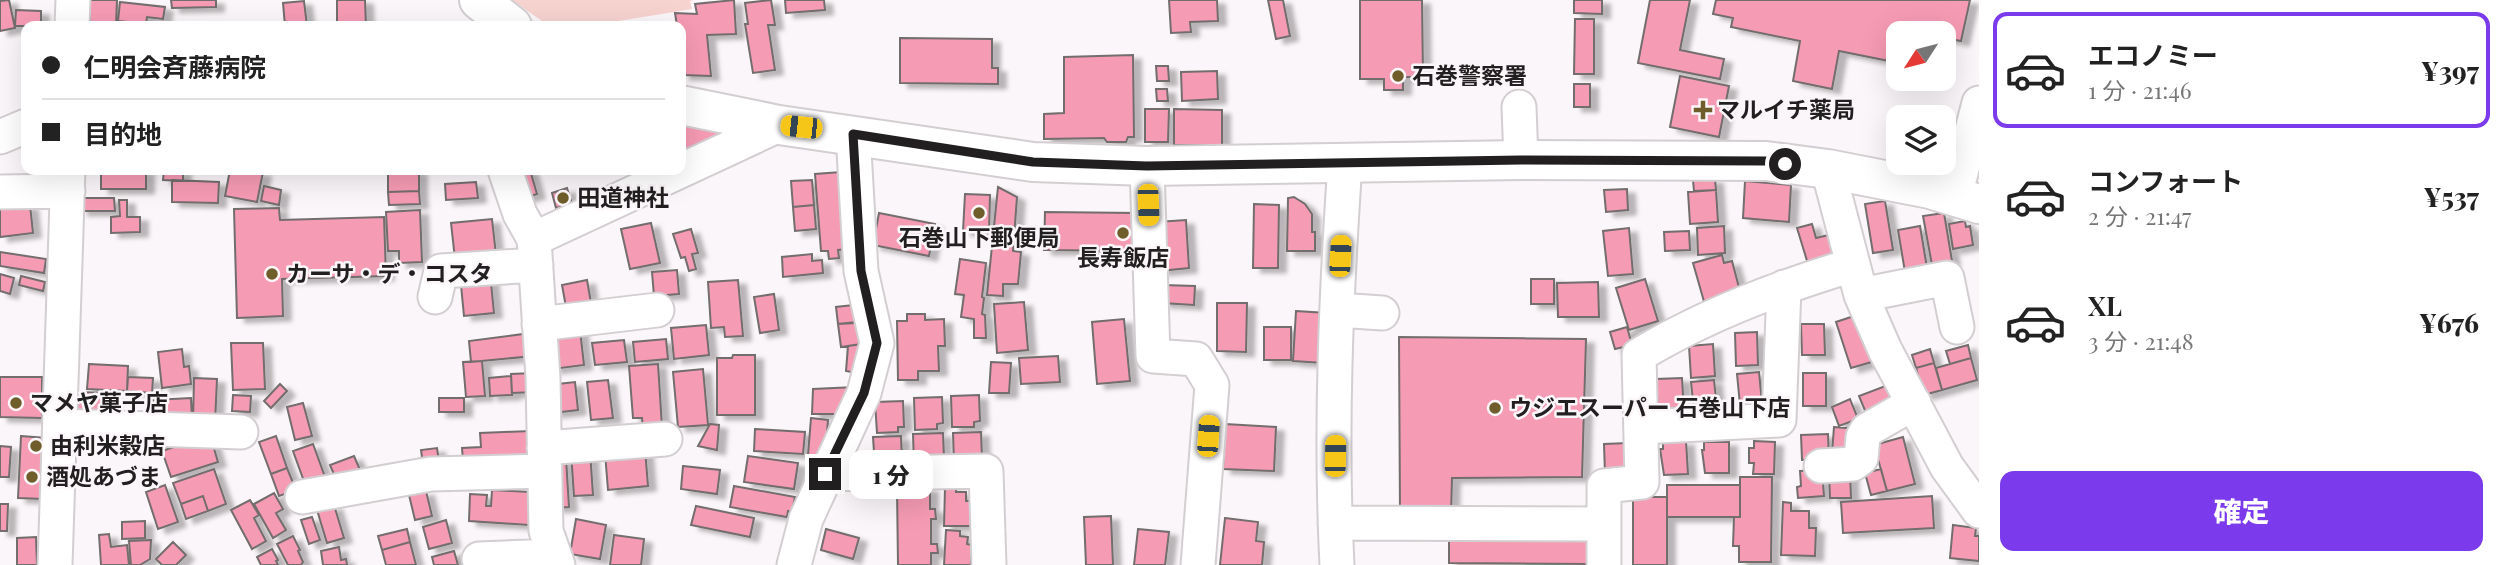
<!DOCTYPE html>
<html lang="ja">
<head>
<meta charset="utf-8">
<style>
	:root { --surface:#fff; --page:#f6f6f6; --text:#222; --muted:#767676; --line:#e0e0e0; --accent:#7c3aed }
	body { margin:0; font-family:"Playfair Display","Noto Sans JP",serif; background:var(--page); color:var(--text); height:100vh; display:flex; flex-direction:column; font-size:26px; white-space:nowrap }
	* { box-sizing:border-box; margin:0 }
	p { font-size:23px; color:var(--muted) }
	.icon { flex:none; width:38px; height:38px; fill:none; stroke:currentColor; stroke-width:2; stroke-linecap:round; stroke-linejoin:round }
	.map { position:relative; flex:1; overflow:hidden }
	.sheet { display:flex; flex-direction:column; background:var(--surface); width:525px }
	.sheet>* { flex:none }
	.guide { position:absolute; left:21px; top:21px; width:665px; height:154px; border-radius:14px; box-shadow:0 7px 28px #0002; display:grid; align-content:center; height:154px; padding:0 21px; background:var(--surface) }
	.needle { width:46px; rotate:234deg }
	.buttons { position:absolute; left:1886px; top:21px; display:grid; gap:14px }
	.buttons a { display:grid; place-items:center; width:70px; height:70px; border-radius:14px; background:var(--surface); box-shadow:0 7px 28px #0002; font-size:35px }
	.end { position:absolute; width:32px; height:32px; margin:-16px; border:9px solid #211f20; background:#fff; box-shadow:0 0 0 4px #fff }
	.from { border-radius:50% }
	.bubble { position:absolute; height:49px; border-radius:14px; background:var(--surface); box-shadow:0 7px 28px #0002; font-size:23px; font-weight:800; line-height:49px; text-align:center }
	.car { position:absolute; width:21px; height:42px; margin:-21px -10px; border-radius:9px; box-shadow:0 0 5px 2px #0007; background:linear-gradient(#f5c518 24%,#345 0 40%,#f5c518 0 76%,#345 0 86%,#f5c518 0) }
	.guide b { display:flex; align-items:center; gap:24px; height:66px; font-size:26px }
	.guide b+b { border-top:2px solid var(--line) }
	.guide i { width:18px; height:18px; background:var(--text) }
	ul { padding:12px 0 0; list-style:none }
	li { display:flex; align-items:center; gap:21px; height:116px; margin:0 14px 10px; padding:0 7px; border:4px solid transparent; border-radius:14px }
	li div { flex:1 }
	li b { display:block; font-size:26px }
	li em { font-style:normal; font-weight:800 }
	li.selected { border-color:var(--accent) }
	li>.icon { width:63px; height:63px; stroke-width:1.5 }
	.action { display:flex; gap:14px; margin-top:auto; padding:14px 21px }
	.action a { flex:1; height:80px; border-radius:14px; background:var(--accent); color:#fff; font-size:28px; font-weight:800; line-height:80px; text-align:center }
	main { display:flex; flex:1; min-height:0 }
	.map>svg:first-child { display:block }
	.green { fill:#f7d3d0 }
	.building { fill:#f69bb4; stroke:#736d6e; stroke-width:2; filter:url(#shadow) }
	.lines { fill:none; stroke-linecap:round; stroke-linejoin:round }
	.minor-casing { stroke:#d3ced1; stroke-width:37 }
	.highway-casing { stroke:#d3ced1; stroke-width:42 }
	.minor { stroke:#fff; stroke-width:33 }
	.highway { stroke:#fff; stroke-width:38 }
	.route { stroke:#211f20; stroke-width:9 }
	.poi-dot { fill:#6f5d2b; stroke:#fbf6f9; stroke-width:2.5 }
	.labels { text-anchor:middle; stroke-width:5; stroke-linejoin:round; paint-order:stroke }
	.poi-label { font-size:23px; font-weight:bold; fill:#211f20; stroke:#fbf6f9; text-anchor:start }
</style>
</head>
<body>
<main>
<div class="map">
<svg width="1979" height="565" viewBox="0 0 1979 565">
	<defs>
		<filter id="shadow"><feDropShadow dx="8" dy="4.5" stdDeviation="2" flood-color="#0004"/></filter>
	</defs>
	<rect width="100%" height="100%" fill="#fbf6f9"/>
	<path class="green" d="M512 0H695L690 1 692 9 588 26H549Z"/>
	<path class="building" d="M9 0 15 28 0 31V1Z
		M90 0H117L116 26H90Z
		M171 0H216V7L172 8Z
		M337 0H365L366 26H337Z
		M734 0 736 34 707 35 711 76 682 75 681 26H677L675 13 697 14 695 4Z
		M771 0 775 25H768L775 70 753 73 745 24H748L745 3Z
		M785 0H824L825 10 786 13Z
		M1169 0H1217L1218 21 1190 22 1191 32 1171 33Z
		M1268 0H1283L1290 36 1276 39Z
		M1360 0H1422L1423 77H1403V90H1384V79H1360Z
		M1574 0H1602V14L1574 13Z
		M1650 0H1690L1680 50 1724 59 1720 79 1638 63Z
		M1716 0H1970L1961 41 1944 38V33H1899V63L1839 51 1832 89 1793 81 1800 41 1731 27 1733 18 1713 14Z
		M304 1 307 26H285L283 3Z
		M120 2 165 7 163 19 147 17 146 24 118 21Z
		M16 10 41 11V26H15Z
		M1575 19H1594V74H1574Z
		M900 38 992 39V68H998V84L900 83Z
		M1133 55 1134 137H1128L1126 142H1107L1104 138 1044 139V114L1064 113V57Z
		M1156 66H1168L1169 81H1157Z
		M1217 71 1218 99 1182 101 1181 72Z
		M1680 76 1729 86 1719 137 1670 127Z
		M1574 84H1590V107H1574Z
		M1156 89H1167L1168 101H1157Z
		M1145 109H1169L1168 142H1145Z
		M1174 109 1222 110V145H1174Z
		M681 121 742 135 681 163Z
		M101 170H146V189H101Z
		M164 170H183V181L163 180Z
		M230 170 263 172 257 202 225 196Z
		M388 170H419V191L388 192Z
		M514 170H530L537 194 521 199Z
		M841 172 848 249 838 250 839 258 829 259 828 251H821L815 174Z
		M1715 179 1716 190 1694 191 1693 180Z
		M172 180 219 182 218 203 172 202Z
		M812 180 814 205 793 207 791 181Z
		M1745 181 1791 185 1789 222 1743 218Z
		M476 182 478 198 446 200 445 184Z
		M264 186 281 190 279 205 261 201Z
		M998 187 1017 197 1013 251 1021 252 1018 284H1003V296L987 295Z
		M567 188 572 204 556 208 552 193Z
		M1627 189 1628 210 1606 212 1604 190Z
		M1716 190 1718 222 1690 224 1688 192Z
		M419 191 420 204 389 205 388 192Z
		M965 194 990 195 989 232 963 231Z
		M1294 197 1305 204 1312 214V232H1315V251H1287L1288 198Z
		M80 198H114L115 211H80Z
		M119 200H127V217H140V232L111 233V217L120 216Z
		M1885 201 1893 250 1873 253 1865 204Z
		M1254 204 1279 205 1278 268H1253Z
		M30 205 33 233 0 237V208Z
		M814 205 816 229 795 231 793 207Z
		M279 208 280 220 384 217 386 276 282 279 283 316 237 318 234 209Z
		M420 210 422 262 399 263V251H388L386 212Z
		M1045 212 1138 213V251L1044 250Z
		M879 213 935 224 929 256 873 245Z
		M1944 213 1952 261 1932 265 1923 216Z
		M492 219 496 255 455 259 451 223Z
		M1186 220 1189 268 1160 271 1157 222Z
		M1965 221 1966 227 1970 226 1973 245 1953 249 1949 224Z
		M651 223 660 263 630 269 621 229Z
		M1812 224 1816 238 1837 233 1843 254 1808 264 1797 228Z
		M1724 226 1725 253 1698 255 1697 228Z
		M1920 226 1927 268 1905 272 1898 230Z
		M1629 228 1633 274 1608 276 1603 231Z
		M691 229 698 253 692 254 696 269 689 271 685 257 681 258 673 234Z
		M1689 231 1690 250 1665 251 1664 232Z
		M0 252 46 259 44 273 0 266Z
		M812 254V261L822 260 823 273 783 277 782 257Z
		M1722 255 1724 263 1732 261 1741 295 1705 305 1693 263Z
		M960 259 986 263 982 297 984 298 982 314 985 315 986 338H974V319L961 317 964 295 955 294Z
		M677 270 679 294 654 296 652 272Z
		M490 273 494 313 464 316 460 275Z
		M0 274 14 278 10 294 0 291Z
		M21 276 45 282 43 291 19 285Z
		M1531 279H1554V304H1531Z
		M1645 279 1658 321 1629 330 1616 288Z
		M587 280 591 303 566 307 562 285Z
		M738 280 743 336 725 337 724 327 711 328 708 282Z
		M1598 282 1599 317H1558L1557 283Z
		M1162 285 1195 286 1194 305 1162 303Z
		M774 294 779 330 760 333 754 297Z
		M1024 302 1028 350 997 353 994 304Z
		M1217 303H1247L1246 352 1217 351Z
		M853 305 855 323 838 324 836 307Z
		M1296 311 1327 313 1324 363 1293 361Z
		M907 314H925V320L944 319 945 346H938L939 371H918V380H898L897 321H907Z
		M1860 314 1875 361 1851 368 1836 322Z
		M1124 319 1130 381 1097 384 1092 322Z
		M867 321 869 343 841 347 838 324Z
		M1801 324H1824L1825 355H1802Z
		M706 325 709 355 674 359 671 328Z
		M1264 327H1291V360H1264Z
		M1627 327 1632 345 1615 349 1610 332Z
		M580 330 584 365 553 369 549 333Z
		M1757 332 1758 365 1736 366 1735 333Z
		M531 333 533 356 471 362 469 341Z
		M1399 337 1586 339 1582 477 1452 478 1451 515H1400Z
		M666 339 668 359 635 362 633 342Z
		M624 340 627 362 595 365 592 343Z
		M231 343H263L265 389 233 390Z
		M869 343 862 374 846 371 848 346Z
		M1713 344 1715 376 1691 378 1689 346Z
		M1968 345 1971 358 1950 364 1946 351Z
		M182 349 184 367 189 366 191 384 162 388 158 352Z
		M1930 349 1934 363 1916 368 1912 355Z
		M733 355H755V415H717V358H732Z
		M1058 356 1060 382 1021 384 1019 358Z
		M1971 358 1977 380 1942 390 1936 368Z
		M482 361 485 396 466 397 463 362Z
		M991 362 1011 363 1009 393H989Z
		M1934 363 1942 390 1924 395 1916 368Z
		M89 364 128 366 127 391 87 389Z
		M658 364 662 427 643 429 642 418H633L629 366Z
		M703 369 708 425 678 427 673 372Z
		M1759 372 1762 403 1740 405 1737 374Z
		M534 373 535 392 512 393 511 374Z
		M1803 373H1826V406H1803Z
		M511 376 512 395 490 396 489 378Z
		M0 377H42V418L0 417Z
		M128 377 153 378 152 393 127 391Z
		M194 378 217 379 215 423 193 422Z
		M1682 378 1684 412 1658 413 1656 379Z
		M608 380 613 418 591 420 587 382Z
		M1714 380 1717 409 1694 411 1691 382Z
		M575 382 578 410 553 413 549 385Z
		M280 384 287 391 271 408 264 401Z
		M1888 385 1894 402 1866 413 1859 396Z
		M855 387 848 414H812L813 389Z
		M78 392 108 393V418H77Z
		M233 395 251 396 250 412 232 411Z
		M979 395 980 421 974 422V427H952L951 396Z
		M942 397 943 423 937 424V429L915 430 914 398Z
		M191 398 192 420 154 422 153 400Z
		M439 398H464V412H439Z
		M1850 399 1858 419 1839 426 1832 407Z
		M903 401 904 427H898V432L877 433 875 402Z
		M303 403 312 436 295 440 287 407Z
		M811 418 828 420 826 446 830 456 808 455Z
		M710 424 719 425 717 450 698 446Z
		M1225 424 1276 427 1274 471 1223 469Z
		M1834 427 1857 429 1855 455 1832 453Z
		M755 429 805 432 803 454 754 451Z
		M531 431 532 463 463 461 462 448 481 447 480 433Z
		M981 432 982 458 954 463 953 433Z
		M943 433 944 458 914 466 913 434Z
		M1828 434 1829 459 1802 460 1801 435Z
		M210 435 218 462 171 477 162 451Z
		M21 436 46 438 44 499 18 498Z
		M276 436 287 468 271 474 259 442Z
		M901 436 902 461 875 467 873 437Z
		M1903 437 1915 484 1887 491 1874 445Z
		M1686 441 1688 474 1664 475 1660 449H1663V442Z
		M1754 441 1775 442 1774 474H1753L1754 463H1749V448H1754Z
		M1704 442H1729V473H1705L1702 450H1704Z
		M1628 443 1629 473 1605 474 1604 444Z
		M313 444 325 477 305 484 293 451Z
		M0 446 11 447 9 477H0Z
		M437 448 439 462 423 464 421 450Z
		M645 449 648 486 608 490 605 453Z
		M590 451 593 495 574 496 571 452Z
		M354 456 360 470 336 479 330 465Z
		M748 456 798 463 794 489 744 482Z
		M566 458 569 507 555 508 552 459Z
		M683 466 720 470 717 494 681 489Z
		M287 468 296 490 279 496 271 474Z
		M214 469 226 504 208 511 203 496 181 504 173 483Z
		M1881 469 1887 491 1871 495 1865 473Z
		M1822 470 1824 496 1798 498 1797 487 1801 486 1800 471Z
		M1829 471H1850L1851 498H1830Z
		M1740 477H1772L1771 562H1739V546H1733L1734 517H1740Z
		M165 485 178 522 158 529 146 492Z
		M1667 485H1740V517H1667Z
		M734 486 795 497 792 512 788 511 787 517 730 507Z
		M945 487 956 488V492H966V501H971V526H944Z
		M897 488H930V509H935L936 519H931V544H937L938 553H931V565H898Z
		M492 490 530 492 529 525 469 521 470 494 487 495 486 506H491Z
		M426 491 432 516 415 520 409 495Z
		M274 493 283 509 276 513 286 530 273 538 254 504Z
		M203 496 208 511 186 519 181 504Z
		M1932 496 1934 528 1843 533 1841 502Z
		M1633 497H1667V565H1633Z
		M250 500 259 515 254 518 266 541 252 549 231 510Z
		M1783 502 1791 503V511H1809V528H1816L1815 556 1781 555Z
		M0 504H8L7 531H0Z
		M334 505 344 538 327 543 317 510Z
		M696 506 754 518 750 537 691 525Z
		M1111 516 1113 565H1086L1084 517Z
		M312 517 320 540 309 544 301 520Z
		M1225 518 1258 522 1256 541 1264 542 1262 565H1220Z
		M576 519 606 525 600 559 570 554Z
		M446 520 452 543 429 549 423 527Z
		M145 521V538L122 539V522Z
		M1953 525 1976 528 1975 536H1979V561L1950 558Z
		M407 529 410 542 382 550 378 536Z
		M826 529 859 538 853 559 821 550Z
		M1138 529 1169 532 1165 565H1134Z
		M946 530 960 531V536L968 537 967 544 972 545 971 565H944Z
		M109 534 111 547 127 545 129 565H101L99 535Z
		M614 535 644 539 641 565H610Z
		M293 536 300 550 298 551 303 562 301 565H288L277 544Z
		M1449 536 1589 538V564L1449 563Z
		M36 537 37 565H17V538Z
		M151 540 150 559 140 565H131L129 541Z
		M173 542 186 555 176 565H162L156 559Z
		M410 542 416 565H386L382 550Z
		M339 547 341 560 346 559 347 565H323L321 551Z
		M272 549 278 560 276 561 278 565H261L257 557Z
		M454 551 458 565H434L432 557Z"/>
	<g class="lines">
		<g class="minor-casing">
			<path id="minor" d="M72 26 73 0
				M1519 107 1521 160
				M0 137 26 126
				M1147 166 1153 356 1196 359 1212 385 1198 565
				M1828 169 1861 295 1885 350 1947 467 1979 511
				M505 170 520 214 534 239 543 378 546 531 558 565
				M0 192 68 191
				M1955 196 1979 103
				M534 239 779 125
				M1861 295 1947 278 1957 327
				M435 297 441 271 536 265
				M1338 310 1382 313
				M539 324 657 310
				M60 426 241 432
				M1641 427 1779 420 1784 287
				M544 448 665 439
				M1821 466 1853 464 1861 458 1863 437 1867 430 1914 403
				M825 474 986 471 989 565
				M302 497 431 474 544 471
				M1335 523 1604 524
				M479 559 554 556
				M55 565 68 170
				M794 565 806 519 864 393 877 343 861 271 853 134
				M1337 565C1330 432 1336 296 1345 163
				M1604 565V486L1642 482 1639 355C1705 315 1779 287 1853 265"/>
		</g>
		<g class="highway-casing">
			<path id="highway" d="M479 0 512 26
				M681 105 779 125 1033 162 1147 166 1521 160 1766 161 1828 169 1930 189 1979 204"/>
		</g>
		<use href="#minor" class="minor"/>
		<use href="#highway" class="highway"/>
	</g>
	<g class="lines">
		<path class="route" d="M825 474 864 393 877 343 861 271 853 134 1033 162 1147 166 1521 160 1766 161 1785 164"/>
	</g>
	<g class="poi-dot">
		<circle cx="1398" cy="76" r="7"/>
		<path d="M1699.5 99.5h7v7h7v7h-7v7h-7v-7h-7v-7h7z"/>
		<circle cx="563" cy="198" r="7"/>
		<circle cx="979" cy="213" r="7"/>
		<circle cx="1123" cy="233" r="7"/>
		<circle cx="272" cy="274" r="7"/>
		<circle cx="16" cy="403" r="7"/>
		<circle cx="1495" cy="408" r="7"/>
		<circle cx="36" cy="446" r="7"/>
		<circle cx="32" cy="477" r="7"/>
	</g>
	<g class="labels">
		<g class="poi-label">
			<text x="1412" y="84">石巻警察署</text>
			<text x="1717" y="118">マルイチ薬局</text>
			<text x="577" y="206">田道神社</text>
			<text x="979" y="246" text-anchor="middle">石巻山下郵便局</text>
			<text x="1123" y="266" text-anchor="middle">長寿飯店</text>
			<text x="286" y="282">カーサ・デ・コスタ</text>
			<text x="30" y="411">マメヤ菓子店</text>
			<text x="1509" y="416">ウジエスーパー 石巻山下店</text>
			<text x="50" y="454">由利米穀店</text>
			<text x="46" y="485">酒処あづま</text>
		</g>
	</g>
</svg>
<div class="buttons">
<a><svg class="needle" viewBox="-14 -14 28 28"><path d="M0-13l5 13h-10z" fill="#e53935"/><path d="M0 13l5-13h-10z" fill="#767676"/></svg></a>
<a><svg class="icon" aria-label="layers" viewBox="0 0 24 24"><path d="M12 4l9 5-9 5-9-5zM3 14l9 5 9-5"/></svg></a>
</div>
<i class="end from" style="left:1785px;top:164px"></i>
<i class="end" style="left:825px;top:474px"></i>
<div class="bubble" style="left:849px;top:450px;width:84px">1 分</div>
<i class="car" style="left:801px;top:127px;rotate:276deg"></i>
<i class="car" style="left:1148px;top:205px;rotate:178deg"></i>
<i class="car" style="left:1340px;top:256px;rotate:3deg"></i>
<i class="car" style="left:1208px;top:436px;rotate:4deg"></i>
<i class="car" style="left:1335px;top:456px;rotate:1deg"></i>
<div class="guide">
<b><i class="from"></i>仁明会斉藤病院</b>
<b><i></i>目的地</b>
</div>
</div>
<section class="sheet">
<ul>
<li class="selected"><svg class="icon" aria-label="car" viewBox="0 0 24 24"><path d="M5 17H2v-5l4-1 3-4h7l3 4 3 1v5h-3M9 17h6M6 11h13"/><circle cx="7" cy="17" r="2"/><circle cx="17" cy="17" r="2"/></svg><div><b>エコノミー</b><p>1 分 · 21:46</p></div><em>¥397</em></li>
<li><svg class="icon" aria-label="car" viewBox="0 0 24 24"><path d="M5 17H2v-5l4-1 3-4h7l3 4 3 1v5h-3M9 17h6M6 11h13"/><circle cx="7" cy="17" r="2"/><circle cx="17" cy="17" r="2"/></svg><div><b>コンフォート</b><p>2 分 · 21:47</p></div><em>¥537</em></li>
<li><svg class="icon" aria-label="car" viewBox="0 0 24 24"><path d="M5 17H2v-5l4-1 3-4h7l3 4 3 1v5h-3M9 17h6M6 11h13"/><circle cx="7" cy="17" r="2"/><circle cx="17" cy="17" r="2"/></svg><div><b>XL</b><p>3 分 · 21:48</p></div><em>¥676</em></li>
</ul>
<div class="action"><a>確定</a></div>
</section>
</main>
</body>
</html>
